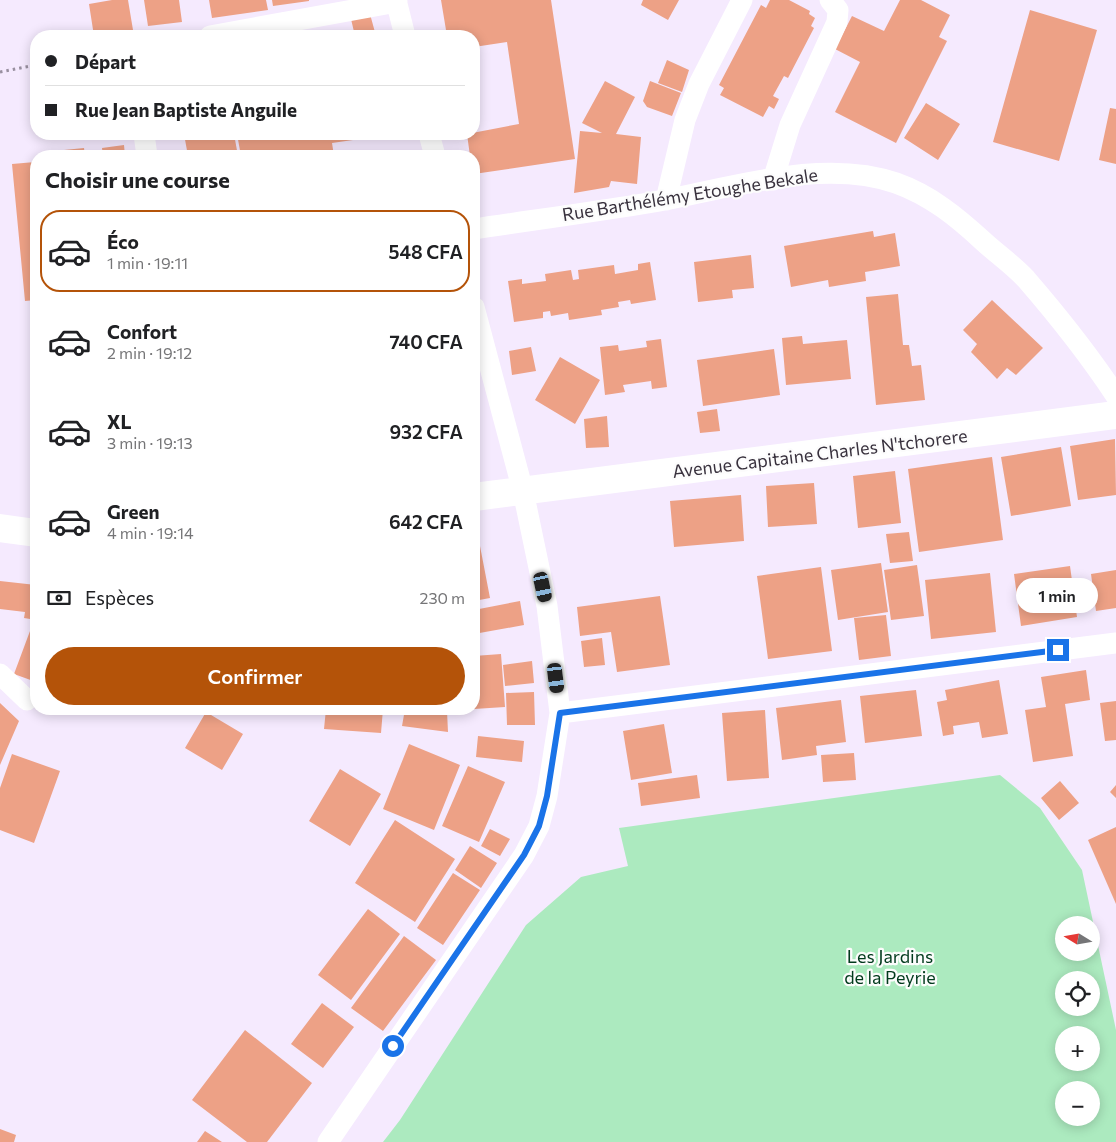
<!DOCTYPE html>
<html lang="fr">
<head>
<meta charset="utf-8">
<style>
	:root { --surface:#fff; --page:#f6f6f6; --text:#202124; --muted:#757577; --line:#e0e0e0; --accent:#b45309 }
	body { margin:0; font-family:Commissioner,sans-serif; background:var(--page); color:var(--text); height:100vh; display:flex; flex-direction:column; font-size:19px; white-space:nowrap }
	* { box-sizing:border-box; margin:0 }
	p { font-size:16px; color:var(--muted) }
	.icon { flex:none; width:28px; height:28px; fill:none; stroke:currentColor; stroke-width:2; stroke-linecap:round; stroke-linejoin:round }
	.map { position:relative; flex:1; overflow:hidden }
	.side { position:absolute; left:30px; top:150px; width:450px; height:565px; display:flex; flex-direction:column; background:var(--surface); border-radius:20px; box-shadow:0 2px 12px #0003 }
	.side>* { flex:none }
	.hud { position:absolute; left:30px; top:30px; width:450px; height:110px; border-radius:20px; box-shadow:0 2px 12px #0003; display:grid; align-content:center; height:110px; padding:0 15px; background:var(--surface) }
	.needle { width:32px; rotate:281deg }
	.controls { position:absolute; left:1055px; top:916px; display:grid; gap:10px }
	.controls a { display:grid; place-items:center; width:45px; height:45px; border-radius:50%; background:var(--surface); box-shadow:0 2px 12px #0003; font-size:25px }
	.end { position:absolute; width:22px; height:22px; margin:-11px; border:6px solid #1a73e8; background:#fff; box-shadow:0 0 0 2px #fff }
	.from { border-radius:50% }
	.bubble { position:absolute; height:35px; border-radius:18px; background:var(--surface); box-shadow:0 2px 12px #0003; font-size:16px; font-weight:600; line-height:35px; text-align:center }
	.car { position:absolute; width:15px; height:30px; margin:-15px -8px; border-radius:6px; box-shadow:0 0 4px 1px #0007; background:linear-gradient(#222 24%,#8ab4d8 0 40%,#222 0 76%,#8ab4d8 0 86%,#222 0) }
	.hud b { display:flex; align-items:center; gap:18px; height:48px; font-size:19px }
	.hud b+b { border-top:1px solid var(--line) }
	.hud i { width:12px; height:12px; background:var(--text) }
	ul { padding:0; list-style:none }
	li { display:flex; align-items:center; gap:15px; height:82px; margin:0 10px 8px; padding:0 5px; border:2px solid transparent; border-radius:20px }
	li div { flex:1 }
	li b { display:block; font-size:19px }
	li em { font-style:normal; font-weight:600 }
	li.selected { border-color:var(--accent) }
	li>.icon { width:45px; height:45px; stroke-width:1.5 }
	h2 { padding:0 15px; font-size:22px; line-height:60px }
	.pay { display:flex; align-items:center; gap:12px; height:55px; padding:0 15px; font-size:19px }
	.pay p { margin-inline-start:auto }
	.cta { display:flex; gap:10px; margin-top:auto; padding:10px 15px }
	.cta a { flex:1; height:58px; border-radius:30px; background:var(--accent); color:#fff; font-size:20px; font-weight:600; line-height:58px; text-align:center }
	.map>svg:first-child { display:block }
	.green { fill:#aceabf; fill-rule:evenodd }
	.building { fill:#eda186 }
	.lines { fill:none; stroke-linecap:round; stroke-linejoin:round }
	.path { stroke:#9990a0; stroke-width:3; stroke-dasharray:2.5 4; stroke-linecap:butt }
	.street { stroke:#fff; stroke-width:21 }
	.secondary { stroke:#fff; stroke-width:28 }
	.route { stroke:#1a73e8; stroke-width:6 }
	.labels { text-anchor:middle; stroke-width:4.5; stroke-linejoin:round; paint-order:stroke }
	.street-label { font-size:18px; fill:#38313d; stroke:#fcfcfc }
	.park-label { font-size:18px; fill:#013a1c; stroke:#fcfcfc }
</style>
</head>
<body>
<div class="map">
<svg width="1116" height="1142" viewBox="0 0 1116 1142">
	<rect width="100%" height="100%" fill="#f5eafe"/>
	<path class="green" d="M1000 775 1040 808 1082 870 1116 1030V1142H383L400 1120 526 925 581 877 628 866 619 828ZM1064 925H1091V952H1064ZM1064 980H1091V1008H1064ZM1064 1035H1091V1062H1064ZM1064 1090H1091V1118H1064Z"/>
	<path class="building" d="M112 0H128L133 30 94 36 89 4Z
		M144 0H179L182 22 148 26Z
		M209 0H266L268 10 212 18Z
		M272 0H309V1L273 6Z
		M441 0H551L575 159 474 174V156H470L467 134 519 124 507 42 474 47V36H447Z
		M643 0H679L668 20 641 5Z
		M770 0H789L810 11 809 14 815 18 811 26 814 28 788 78 784 76 773 96 779 99 774 109 769 106 763 117 720 95 724 88 719 85 761 5 766 8Z
		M900 0H921L950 15 939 37 947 41 896 143 835 112 860 62 835 49 852 16 884 31Z
		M1030 10 1097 30 1059 161 993 142Z
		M370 14 376 36H355L351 19Z
		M667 60 689 70 682 92 658 83Z
		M36 79V117H34L30 80Z
		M605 81 635 97 616 134 641 137 637 184 611 181 609 187 574 193 580 131 602 133 582 123Z
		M650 81 681 93 672 116 647 107 643 101Z
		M926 103 960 124 938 160 904 138Z
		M1110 108 1116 109V164L1099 160Z
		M184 134H234L238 156H188Z
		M237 134H359L360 139 332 143 334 156H241Z
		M124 145 125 156H103L102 148Z
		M84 148 85 156H64V150Z
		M35 162 36 300 25 301 12 164Z
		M873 231 874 237 895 233 900 266 865 272 866 281 829 287 828 280 791 287 784 246Z
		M751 255 754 288 732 290 733 298 698 302 694 262Z
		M650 262 656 300 631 304 630 300 618 302 619 307 601 310 602 315 569 320 568 313 551 316 550 311 543 312V318L514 322 508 281 522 279V284L546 281 545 274 571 270 573 280 579 279 578 270 614 265 615 274 638 270V264Z
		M898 294 903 345H909L912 366 921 365 925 400 876 405 866 297Z
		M992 300 1043 348 1016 375 1007 368 997 379 971 352 977 344 963 330Z
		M802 336 803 344 847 340 851 379 786 385 782 338Z
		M661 339 667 387 652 389 651 381 623 385 625 392 605 395 600 347 618 345 619 351 647 347 646 341Z
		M531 347 536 371 512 375 509 351Z
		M774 349 780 395 703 406 697 360Z
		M560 357 600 380 575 424 535 400Z
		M717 409 720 431 700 433 697 412Z
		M607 416 609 447 586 448 584 419Z
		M31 426H36V474H34Z
		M1115 439 1116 495 1078 500 1070 446Z
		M1061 447 1071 506 1011 516 1001 457Z
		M992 457 1003 540 919 552 908 469Z
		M895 471 901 523 858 528 853 476Z
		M814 483 817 524 768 527 766 486Z
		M741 495 744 541 674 547 670 501Z
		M909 532 913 561 890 563 886 534Z
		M480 546 490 598 474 601V547Z
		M881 563 888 612 838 620 831 570Z
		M917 565 924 616 891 620 884 570Z
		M1070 566 1077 617 1021 626 1014 574Z
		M821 567 832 651 768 659 757 576Z
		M1116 570V608L1096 611 1091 574Z
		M990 573 996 632 931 639 925 580Z
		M0 581 36 585V620L24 618 25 612 0 609Z
		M660 596 670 665 617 672 611 632 580 636 577 607Z
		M520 601 524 625 474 634V610Z
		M886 615 891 656 859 660 854 618Z
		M30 631 36 634V682L14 674Z
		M602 638 605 665 584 667 581 641Z
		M501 654 505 707 474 709V656Z
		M532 661 534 683 505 686 503 665Z
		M1086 670 1090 700 1065 704 1073 756 1033 762 1025 710 1046 707 1041 677Z
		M999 680 1008 734 982 738 979 722 953 726 954 734 943 736 937 702 947 700 945 690Z
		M916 690 922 736 865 743 860 696Z
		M534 692 535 725H507L506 693Z
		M841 700 846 742 816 746 817 755 782 760 776 708Z
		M1116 701V740L1105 741 1100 703Z
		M0 703 19 721 0 765Z
		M326 709H383L381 733 324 729Z
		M405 709H459V710L447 711 448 732 402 726Z
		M765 710 769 778 727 781 722 713Z
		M206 712 243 734 222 770 185 748Z
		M664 724 672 773 631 780 623 731Z
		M478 736 524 741 522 762 476 757Z
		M409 744 460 765 434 830 383 809Z
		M854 753 856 780 823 782 821 755Z
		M12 754 60 771 34 843 0 830V788Z
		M468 766 505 782 479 842 442 826Z
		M340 769 381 794 350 846 309 821Z
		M697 775 700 798 641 806 638 783Z
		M1060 781 1079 803 1059 820 1041 798Z
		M1116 785V798L1110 792Z
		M395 820 455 859 415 922 355 883Z
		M1116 827V904L1088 840Z
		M490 829 510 839 500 856 481 846Z
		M470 846 497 863 481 888 455 870Z
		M453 873 480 890 443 945 417 928Z
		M368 909 400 934 351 1000 318 975Z
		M404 936 436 960 383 1031 351 1008Z
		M322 1003 354 1027 323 1068 291 1044Z
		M245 1030 312 1083 267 1142H247L192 1100Z
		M0 1129 16 1135 14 1142H0Z
		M205 1131 222 1142H197Z"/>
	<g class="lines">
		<path class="path" d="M0 72 36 65"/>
		<path class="street" d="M396 0 405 36
			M210 36 397 2
			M144 134 147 156
			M429 134 435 156
			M773 180 790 125 837 22 838 10 830 0
			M666 200 685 120 699 84 742 0
			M474 229C534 220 594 212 654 202 729 189 822 157 896 183 930 195 957 217 983 241 997 254 1013 265 1026 279 1058 316 1089 355 1116 396
			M0 674 27 700
			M560 713 1116 643
			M328 1142 524 855 539 826 547 796 560 713 547 606 523 491 474 307"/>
		<path class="secondary" d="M474 497 1116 415
			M0 528 36 533"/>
	</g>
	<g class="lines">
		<path class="route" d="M393 1046 524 855 539 826 547 796 560 713 1058 650"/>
	</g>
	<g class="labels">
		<g class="street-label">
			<text transform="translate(690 195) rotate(-9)" y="6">Rue Barthélémy Etoughe Bekale</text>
			<text transform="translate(820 454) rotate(-7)" y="6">Avenue Capitaine Charles N'tchorere</text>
		</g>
		<g class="park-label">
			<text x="890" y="963">Les Jardins<tspan x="890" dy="21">de la Peyrie</tspan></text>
		</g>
	</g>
</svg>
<div class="controls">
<a><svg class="needle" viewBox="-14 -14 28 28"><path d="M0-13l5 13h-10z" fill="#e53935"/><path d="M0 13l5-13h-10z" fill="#757577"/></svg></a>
<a><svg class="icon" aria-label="locate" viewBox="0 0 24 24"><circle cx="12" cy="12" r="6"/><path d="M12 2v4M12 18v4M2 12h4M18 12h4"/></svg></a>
<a>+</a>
<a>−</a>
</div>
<i class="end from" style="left:393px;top:1046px"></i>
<i class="end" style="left:1058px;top:650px"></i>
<div class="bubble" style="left:1016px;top:578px;width:82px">1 min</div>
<i class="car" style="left:543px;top:587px;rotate:168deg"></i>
<i class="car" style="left:556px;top:678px;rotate:173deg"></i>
<div class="hud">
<b><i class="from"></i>Départ</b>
<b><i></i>Rue Jean Baptiste Anguile</b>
</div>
<section class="side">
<h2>Choisir une course</h2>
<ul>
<li class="selected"><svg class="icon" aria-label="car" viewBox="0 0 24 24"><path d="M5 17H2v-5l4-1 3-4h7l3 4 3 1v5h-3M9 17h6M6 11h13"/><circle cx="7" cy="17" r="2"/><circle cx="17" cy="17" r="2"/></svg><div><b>Éco</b><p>1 min · 19:11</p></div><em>548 CFA</em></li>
<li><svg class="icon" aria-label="car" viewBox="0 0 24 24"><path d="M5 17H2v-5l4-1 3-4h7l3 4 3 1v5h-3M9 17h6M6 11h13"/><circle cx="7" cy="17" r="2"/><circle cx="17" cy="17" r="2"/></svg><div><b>Confort</b><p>2 min · 19:12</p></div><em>740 CFA</em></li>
<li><svg class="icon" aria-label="car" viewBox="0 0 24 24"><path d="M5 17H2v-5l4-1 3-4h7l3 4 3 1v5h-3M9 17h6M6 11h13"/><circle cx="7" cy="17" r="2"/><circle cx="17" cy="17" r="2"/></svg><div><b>XL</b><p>3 min · 19:13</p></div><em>932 CFA</em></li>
<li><svg class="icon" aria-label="car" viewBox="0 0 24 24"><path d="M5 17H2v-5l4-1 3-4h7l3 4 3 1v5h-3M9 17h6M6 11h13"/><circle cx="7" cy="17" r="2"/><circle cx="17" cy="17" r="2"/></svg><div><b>Green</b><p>4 min · 19:14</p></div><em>642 CFA</em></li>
</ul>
<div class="pay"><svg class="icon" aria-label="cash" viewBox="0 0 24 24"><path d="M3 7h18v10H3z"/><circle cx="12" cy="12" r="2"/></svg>Espèces<p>230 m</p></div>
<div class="cta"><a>Confirmer</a></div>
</section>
</div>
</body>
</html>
